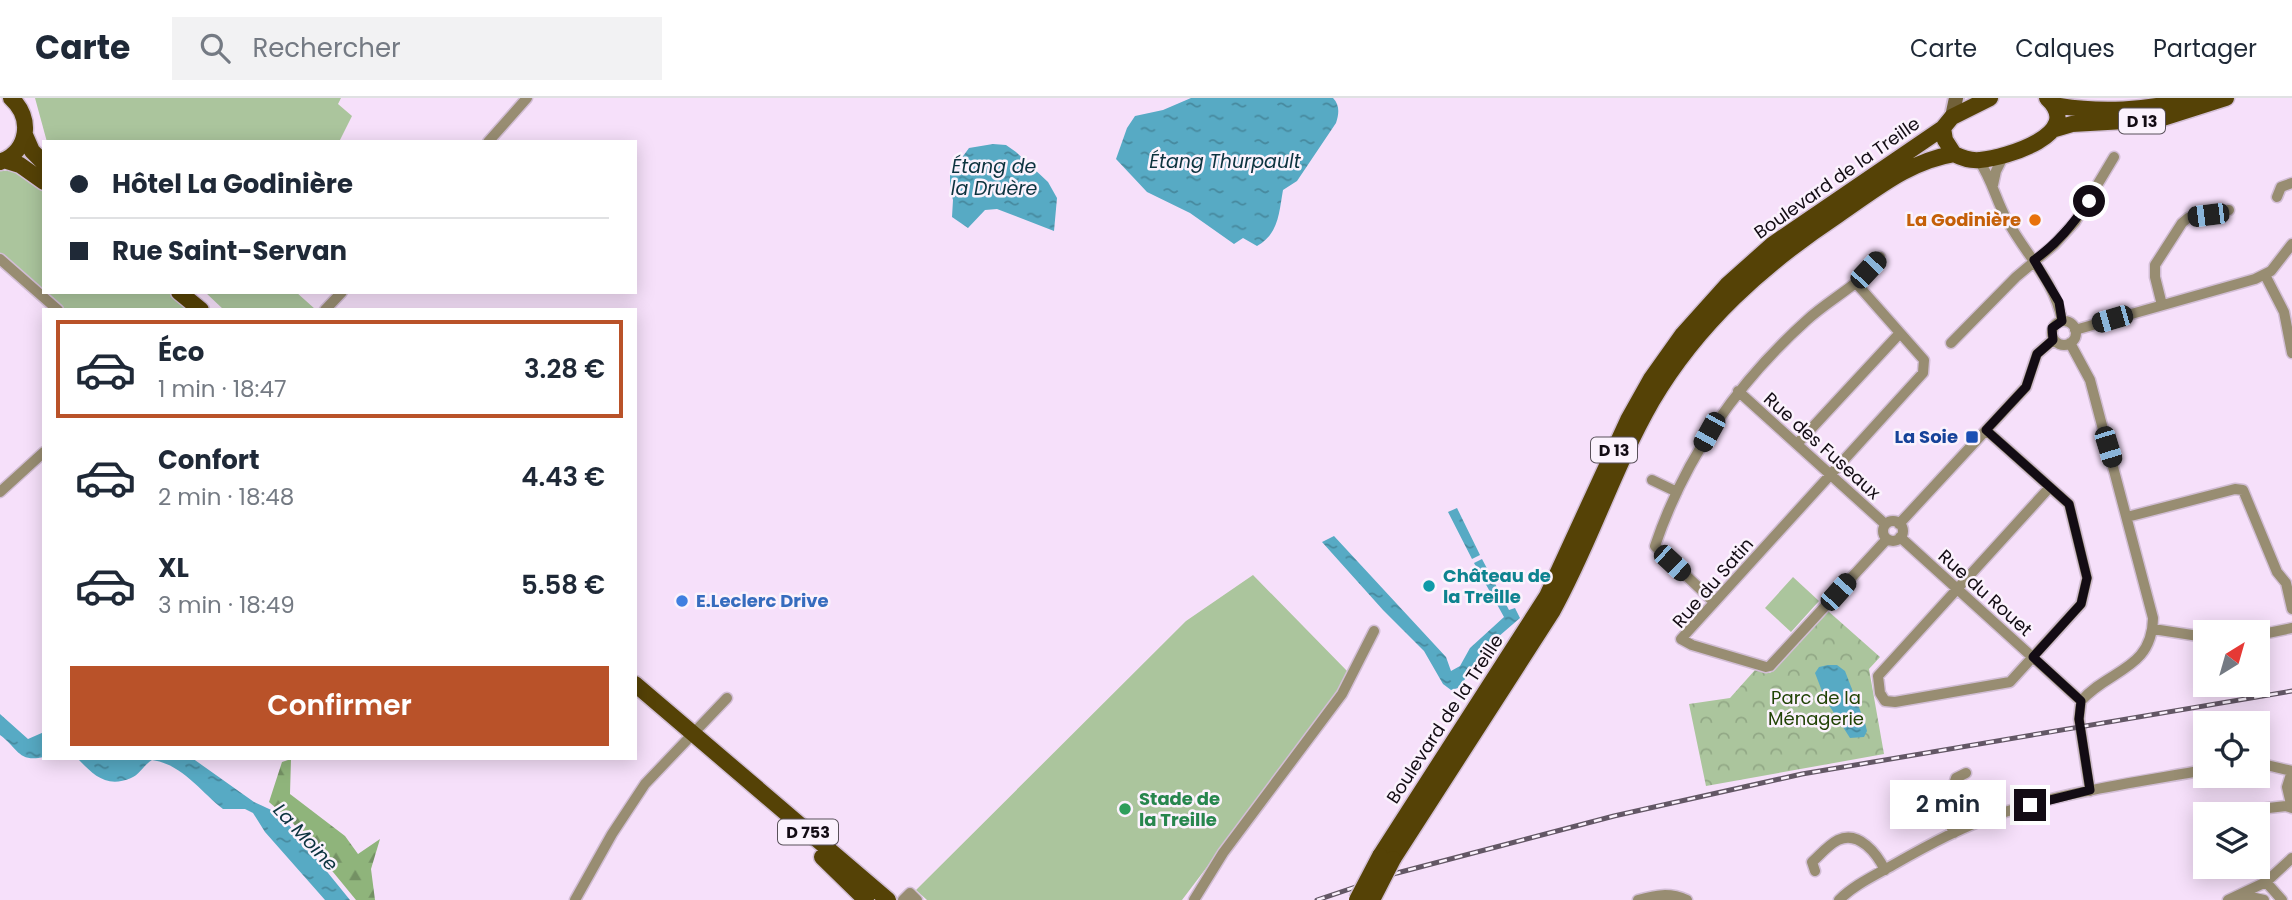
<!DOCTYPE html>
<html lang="fr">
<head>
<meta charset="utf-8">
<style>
	:root { --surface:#fff; --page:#f2f2f3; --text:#1f2937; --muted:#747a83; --line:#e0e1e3; --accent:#b95229 }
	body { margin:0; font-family:Poppins,sans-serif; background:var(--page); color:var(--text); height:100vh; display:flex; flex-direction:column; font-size:26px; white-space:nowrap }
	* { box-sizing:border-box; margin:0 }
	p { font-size:23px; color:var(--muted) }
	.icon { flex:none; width:38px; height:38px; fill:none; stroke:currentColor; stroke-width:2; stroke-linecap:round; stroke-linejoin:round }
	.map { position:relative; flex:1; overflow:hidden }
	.sheet { position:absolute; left:42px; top:210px; width:595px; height:452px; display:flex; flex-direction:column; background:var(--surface); border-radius:0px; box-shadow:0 4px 18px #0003 }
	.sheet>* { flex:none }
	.guide { position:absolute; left:42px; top:42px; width:595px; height:154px; border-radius:0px; box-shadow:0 4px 18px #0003; display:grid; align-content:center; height:154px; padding:0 28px; background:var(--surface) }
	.needle { width:46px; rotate:37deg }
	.fabs { position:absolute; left:2193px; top:522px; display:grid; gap:14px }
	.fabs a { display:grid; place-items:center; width:77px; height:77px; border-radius:0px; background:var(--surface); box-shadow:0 4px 18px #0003; font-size:35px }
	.end { position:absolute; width:32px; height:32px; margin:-16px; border:9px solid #130c14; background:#fff; box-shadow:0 0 0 4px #fff }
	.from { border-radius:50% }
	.bubble { position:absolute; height:49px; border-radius:0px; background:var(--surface); box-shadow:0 4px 18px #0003; font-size:23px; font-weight:600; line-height:49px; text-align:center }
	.car { position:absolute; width:21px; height:42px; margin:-21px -10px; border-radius:9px; box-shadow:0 0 5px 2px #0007; background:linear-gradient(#222 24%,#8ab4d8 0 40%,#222 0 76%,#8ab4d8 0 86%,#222 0) }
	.guide b { display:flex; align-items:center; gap:24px; height:66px; font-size:26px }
	.guide b+b { border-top:2px solid var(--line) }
	.guide i { width:18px; height:18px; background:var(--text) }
	ul { padding:12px 0 0; list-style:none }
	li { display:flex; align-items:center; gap:21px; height:98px; margin:0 14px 10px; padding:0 14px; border:4px solid transparent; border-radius:0px }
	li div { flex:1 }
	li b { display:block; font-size:26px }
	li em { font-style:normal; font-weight:600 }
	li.active { border-color:var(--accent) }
	li>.icon { width:63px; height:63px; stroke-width:1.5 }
	.cta { display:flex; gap:14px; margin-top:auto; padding:14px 28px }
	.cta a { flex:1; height:80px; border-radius:0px; background:var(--accent); color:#fff; font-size:28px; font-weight:600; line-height:80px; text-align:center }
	header { display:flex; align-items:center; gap:42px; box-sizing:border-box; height:98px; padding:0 35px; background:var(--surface); border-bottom:2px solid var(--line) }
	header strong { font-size:33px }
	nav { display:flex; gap:38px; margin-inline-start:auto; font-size:24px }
	.search { width:490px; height:63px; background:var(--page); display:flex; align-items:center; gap:18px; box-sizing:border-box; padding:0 24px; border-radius:0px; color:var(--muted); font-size:26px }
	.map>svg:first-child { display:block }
	.grass { fill:#abc59d }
	.forest { fill:url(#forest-firs) }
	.park { fill:url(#park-crowns) }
	.water { fill:url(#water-ripples) }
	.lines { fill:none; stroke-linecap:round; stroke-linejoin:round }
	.minor-casing { stroke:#d2bed5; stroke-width:13 }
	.secondary-casing { stroke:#d2bed5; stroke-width:18 }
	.primary-casing { stroke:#d2bed5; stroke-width:19 }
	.minor { stroke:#988d72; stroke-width:10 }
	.secondary { stroke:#716139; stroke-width:14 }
	.primary { stroke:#554206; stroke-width:16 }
	.rail-casing { stroke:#635765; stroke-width:5 }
	.rail { stroke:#fbf2fd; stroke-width:2.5; stroke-dasharray:8; stroke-linecap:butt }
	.primary-bridge-casing { stroke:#d2bed5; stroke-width:19; stroke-linecap:butt }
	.primary-bridge { stroke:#554206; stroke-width:16 }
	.route { stroke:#130c14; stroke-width:9 }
	.food-dot { fill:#e8710a; stroke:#fbf2fd; stroke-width:2.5 }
	.transit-dot { fill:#1a4fb4; stroke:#fbf2fd; stroke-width:2.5 }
	.culture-dot { fill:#0f9aa8; stroke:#fbf2fd; stroke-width:2.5 }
	.shop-dot { fill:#3f7fe0; stroke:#fbf2fd; stroke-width:2.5 }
	.leisure-dot { fill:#2e9e5b; stroke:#fbf2fd; stroke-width:2.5 }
	.labels { text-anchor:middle; stroke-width:5; stroke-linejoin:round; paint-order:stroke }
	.shield { fill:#fbf2fd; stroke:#59515a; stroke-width:2 }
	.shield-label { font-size:16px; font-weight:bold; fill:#130c14 }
	.street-label { font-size:18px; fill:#130c14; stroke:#fbf2fd }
	.food-label { font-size:18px; font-weight:bold; fill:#c56008; stroke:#fbf2fd; text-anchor:end }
	.transit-label { font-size:18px; font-weight:bold; fill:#164399; stroke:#fbf2fd; text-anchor:end }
	.culture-label { font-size:18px; font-weight:bold; fill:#0d838f; stroke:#fbf2fd; text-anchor:start }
	.shop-label { font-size:18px; font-weight:bold; fill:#366cbe; stroke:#fbf2fd; text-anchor:start }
	.park-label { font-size:18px; fill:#214305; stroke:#fbf2fd }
	.leisure-label { font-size:18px; font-weight:bold; fill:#27864d; stroke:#fbf2fd; text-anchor:start }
	.water-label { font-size:19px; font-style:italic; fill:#0c333f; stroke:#fbf2fd }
</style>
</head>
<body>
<header>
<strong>Carte</strong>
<div class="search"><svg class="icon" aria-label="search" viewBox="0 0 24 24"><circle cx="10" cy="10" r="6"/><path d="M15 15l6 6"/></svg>Rechercher</div>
<nav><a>Carte</a><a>Calques</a><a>Partager</a></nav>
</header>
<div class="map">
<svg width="2292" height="802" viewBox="0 0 2292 802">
	<defs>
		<pattern id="forest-firs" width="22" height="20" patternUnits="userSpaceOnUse" patternTransform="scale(1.75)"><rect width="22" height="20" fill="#8fb47b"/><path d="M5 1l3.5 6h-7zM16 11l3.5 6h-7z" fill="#749164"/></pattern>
		<pattern id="park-crowns" width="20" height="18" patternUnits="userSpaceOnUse" patternTransform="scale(1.75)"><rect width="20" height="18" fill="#abc59d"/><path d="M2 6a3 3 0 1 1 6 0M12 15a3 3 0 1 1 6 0" fill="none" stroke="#92a886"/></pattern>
		<pattern id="water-ripples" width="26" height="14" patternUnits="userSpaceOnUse" patternTransform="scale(1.75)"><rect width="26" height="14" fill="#57aac4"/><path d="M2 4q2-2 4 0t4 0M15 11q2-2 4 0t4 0" fill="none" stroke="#47899e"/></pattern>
	</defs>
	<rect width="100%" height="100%" fill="#f6e0fa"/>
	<path class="grass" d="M35 0H341L338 6 352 18 339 44H47Z
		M16 72 44 92V193L0 156V73Z
		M45 194H170L191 212H65Z
		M205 194H296L315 211 224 212Z
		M1253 477 1349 575 1306 638 1182 802H927L916 792 1186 523Z
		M1793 479 1819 503 1791 534 1765 510Z"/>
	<path class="forest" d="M291 661 290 696 345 738 358 756 380 741 371 771 375 802H356L292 724 269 704 282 664Z"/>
	<path class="park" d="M1828 513 1880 559 1869 571 1884 656 1706 688 1689 606 1730 600 1755 572 1770 575Z"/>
	<path class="water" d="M1191 0H1333C1340 7 1339 16 1336 25L1297 83 1283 92C1279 114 1279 136 1257 148L1243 140 1234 146 1190 115 1147 94 1116 61 1127 30 1135 18 1163 12Z
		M993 46 1006 47 1016 54 1048 84 1057 100 1054 133 997 111 985 112 968 130 952 119 953 102 950 90V76L969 50Z
		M1457 410 1480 457 1472 461 1448 414Z
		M1334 438 1446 559 1451 573 1460 568 1470 550 1504 519 1474 465 1482 461 1509 512 1515 510 1520 520 1498 539 1458 590 1451 592 1443 586 1424 553 1383 512 1322 444Z
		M1828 567H1837L1845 573 1865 625 1867 633 1864 639 1850 640 1825 601 1815 575 1819 569Z
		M0 616 28 641 44 634V659C18 665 18 650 0 637Z
		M77 660H192L254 704 280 716 350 802H325L265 734 253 715 245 711H223C201 694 182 666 152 662 144 667 139 677 131 680 105 691 92 675 77 660Z"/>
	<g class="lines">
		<g class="minor-casing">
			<path id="minor" d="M488 44 527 0
				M1979 63C1992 81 1996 103 2007 122 2025 156 2055 183 2062 223
				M1993 87 1996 73 2004 57
				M2277 99 2281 89 2292 85
				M0 161 58 212
				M2265 177 2284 214 2292 255
				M1856 185 1924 262 1923 275 1681 541 1692 547 1766 569 1770 568 1887 441
				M2162 207 2155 179V167L2182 125 2188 120 2229 112
				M325 212 342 194
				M2052 235a12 12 0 1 1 24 0a12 12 0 1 1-24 0Z
				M2075 232 2255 181 2271 173 2292 146
				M1951 245 2016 179 2054 147 2075 124 2114 59
				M2070 245 2090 282 2153 520C2152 572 2109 571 2081 603L2079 621 2090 693
				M1738 293 1885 426
				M1986 332 2069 406 2087 480 2081 506 2010 584 1895 604 1885 603 1880 595 1878 578 2050 389
				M1797 346 1900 235
				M1652 382 1677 394
				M0 394 44 354
				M2127 419 2235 391 2243 392 2277 474 2286 485 2292 511
				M1883 433a10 10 0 1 1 20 0a10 10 0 1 1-20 0Z
				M1899 426 2026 289 2037 256 2053 242
				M1900 439 2081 603
				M1714 504 1655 448C1685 359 1738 284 1807 222 1821 209 1839 198 1854 186 1864 179 1872 168 1880 159
				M2153 531 2205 539
				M2258 537 2292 530
				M2258 665 2292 673
				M2292 710 2287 689 2292 673
				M2251 712 2286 708 2292 710
				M1954 735 1945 715 1956 680 1966 675
				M1815 773 1812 764C1820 757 1828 747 1838 742 1859 732 1877 756 1885 772
				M2266 784 2282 802
				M2242 797 2264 802
				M575 802 612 736 645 686 727 600
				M903 802 910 795 917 802
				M1194 802 1223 755 1342 596 1374 533
				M1638 802C1656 797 1669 794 1687 802
				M1839 802C1854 787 1874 778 1893 767 1928 747 1965 727 2005 714 2070 693 2138 684 2205 672
				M2228 802 2266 784 2292 760"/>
		</g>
		<g class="secondary-casing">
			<path id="secondary" d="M1952 19 1956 0"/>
		</g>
		<g class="primary-casing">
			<path id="primary" d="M1990 0 1952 19 1943 30 1945 42 1954 56C1962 60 1971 63 1980 62 2005 60 2086 36 2047 0
				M2054 7C2098 15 2149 13 2192 0
				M2055 31 2072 26 2160 21 2226 0
				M25 37 32 53 44 65
				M4 62 20 67 44 84
				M0 64C29 53 33 20 11 0
				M179 194 201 212
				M635 586 888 802
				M1380 758 1547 498 1628 322 1651 281 1683 236 1727 187 1773 146 1943 30
				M822 759 866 802
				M1393 761 1552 514C1590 446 1613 371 1652 303 1698 225 1763 167 1838 117 1875 92 1909 63 1954 56"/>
		</g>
		<use href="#minor" class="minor"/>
		<use href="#secondary" class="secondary"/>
		<use href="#primary" class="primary"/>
		<g class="rail-casing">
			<path id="rail" d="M1317 802 1397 775 1614 718 1802 676 2292 593"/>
		</g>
		<use href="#rail" class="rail"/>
		<g class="primary-bridge-casing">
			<path id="primary-bridge" d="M1357 802 1380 758
				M1372 802 1393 761"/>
		</g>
		<use href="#primary-bridge" class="primary-bridge"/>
	</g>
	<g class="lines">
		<path class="route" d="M2030 707 2090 692 2079 621 2081 603 2033 559 2081 506 2087 480 2069 406 1986 332 2026 289 2037 256 2053 242 2052 230 2062 223 2059 204 2034 162C2057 146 2073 126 2089 103"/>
	</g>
	<circle class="food-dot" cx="2035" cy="122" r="7"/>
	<rect class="transit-dot" x="1965" y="332" width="14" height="14" rx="3.5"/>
	<circle class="culture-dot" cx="1429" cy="488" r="7"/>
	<circle class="shop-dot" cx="682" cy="503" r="7"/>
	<circle class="leisure-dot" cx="1125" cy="711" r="7"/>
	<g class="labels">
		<g class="shield">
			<rect x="2119" y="10.5" width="46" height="25" rx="5"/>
			<rect x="1591" y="339.5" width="46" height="25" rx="5"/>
			<rect x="778" y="721.5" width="60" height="25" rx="5"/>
		</g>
		<g class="shield-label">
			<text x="2142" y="29">D 13</text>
			<text x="1614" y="358">D 13</text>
			<text x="808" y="740">D 753</text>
		</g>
		<g class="street-label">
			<text transform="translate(1837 80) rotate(-35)" y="6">Boulevard de la Treille</text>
			<text transform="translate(1822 348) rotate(42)" y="6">Rue des Fuseaux</text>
			<text transform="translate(1713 485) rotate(-49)" y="6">Rue du Satin</text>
			<text transform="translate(1985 495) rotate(42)" y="6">Rue du Rouet</text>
			<text transform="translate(1445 621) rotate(-57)" y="6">Boulevard de la Treille</text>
		</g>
		<g class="food-label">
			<text x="2021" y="128">La Godinière</text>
		</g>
		<g class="transit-label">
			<text x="1958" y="345">La Soie</text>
		</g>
		<g class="culture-label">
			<text x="1443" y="484">Château de<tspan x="1443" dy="21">la Treille</tspan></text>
		</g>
		<g class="shop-label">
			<text x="696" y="509">E.Leclerc Drive</text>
		</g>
		<g class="park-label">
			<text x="1816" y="606">Parc de la<tspan x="1816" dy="21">Ménagerie</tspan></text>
		</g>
		<g class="leisure-label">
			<text x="1139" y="707">Stade de<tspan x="1139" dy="21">la Treille</tspan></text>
		</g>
		<g class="water-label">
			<text x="1225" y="70">Étang Thurpault</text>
			<text x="994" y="75">Étang de<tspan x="994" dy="22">la Druère</tspan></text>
			<text transform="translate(306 739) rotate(47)" y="7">La Moine</text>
		</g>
	</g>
</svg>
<div class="fabs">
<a><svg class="needle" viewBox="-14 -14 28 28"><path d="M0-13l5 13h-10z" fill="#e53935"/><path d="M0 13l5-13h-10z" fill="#747a83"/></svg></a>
<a><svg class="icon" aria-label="locate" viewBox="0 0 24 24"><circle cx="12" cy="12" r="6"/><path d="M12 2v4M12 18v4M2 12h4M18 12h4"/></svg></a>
<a><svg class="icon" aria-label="layers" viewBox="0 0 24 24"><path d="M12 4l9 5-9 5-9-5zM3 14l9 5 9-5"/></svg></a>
</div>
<i class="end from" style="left:2089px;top:103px"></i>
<i class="end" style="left:2030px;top:707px"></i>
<div class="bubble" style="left:1890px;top:682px;width:116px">2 min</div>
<i class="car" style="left:2208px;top:117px;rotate:263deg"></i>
<i class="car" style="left:1868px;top:172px;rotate:43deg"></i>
<i class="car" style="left:2112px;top:221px;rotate:254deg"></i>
<i class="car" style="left:1709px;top:334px;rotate:209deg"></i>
<i class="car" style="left:2108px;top:349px;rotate:163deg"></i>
<i class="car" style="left:1672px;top:465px;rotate:133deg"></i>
<i class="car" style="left:1838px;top:494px;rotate:42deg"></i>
<div class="guide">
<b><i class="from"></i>Hôtel La Godinière</b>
<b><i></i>Rue Saint-Servan</b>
</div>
<section class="sheet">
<ul>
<li class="active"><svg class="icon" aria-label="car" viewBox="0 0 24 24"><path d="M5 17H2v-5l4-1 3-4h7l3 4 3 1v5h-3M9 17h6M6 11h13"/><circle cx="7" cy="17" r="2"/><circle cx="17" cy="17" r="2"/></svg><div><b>Éco</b><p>1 min · 18:47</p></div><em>3.28 €</em></li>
<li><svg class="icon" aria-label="car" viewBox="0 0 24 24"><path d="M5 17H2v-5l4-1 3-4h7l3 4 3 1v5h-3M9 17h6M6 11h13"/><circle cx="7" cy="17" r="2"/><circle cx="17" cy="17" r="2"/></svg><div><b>Confort</b><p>2 min · 18:48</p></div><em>4.43 €</em></li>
<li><svg class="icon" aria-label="car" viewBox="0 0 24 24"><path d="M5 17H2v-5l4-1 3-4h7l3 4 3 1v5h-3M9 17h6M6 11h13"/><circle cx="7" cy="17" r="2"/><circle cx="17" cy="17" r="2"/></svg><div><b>XL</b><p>3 min · 18:49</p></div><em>5.58 €</em></li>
</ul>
<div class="cta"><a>Confirmer</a></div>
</section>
</div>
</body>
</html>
